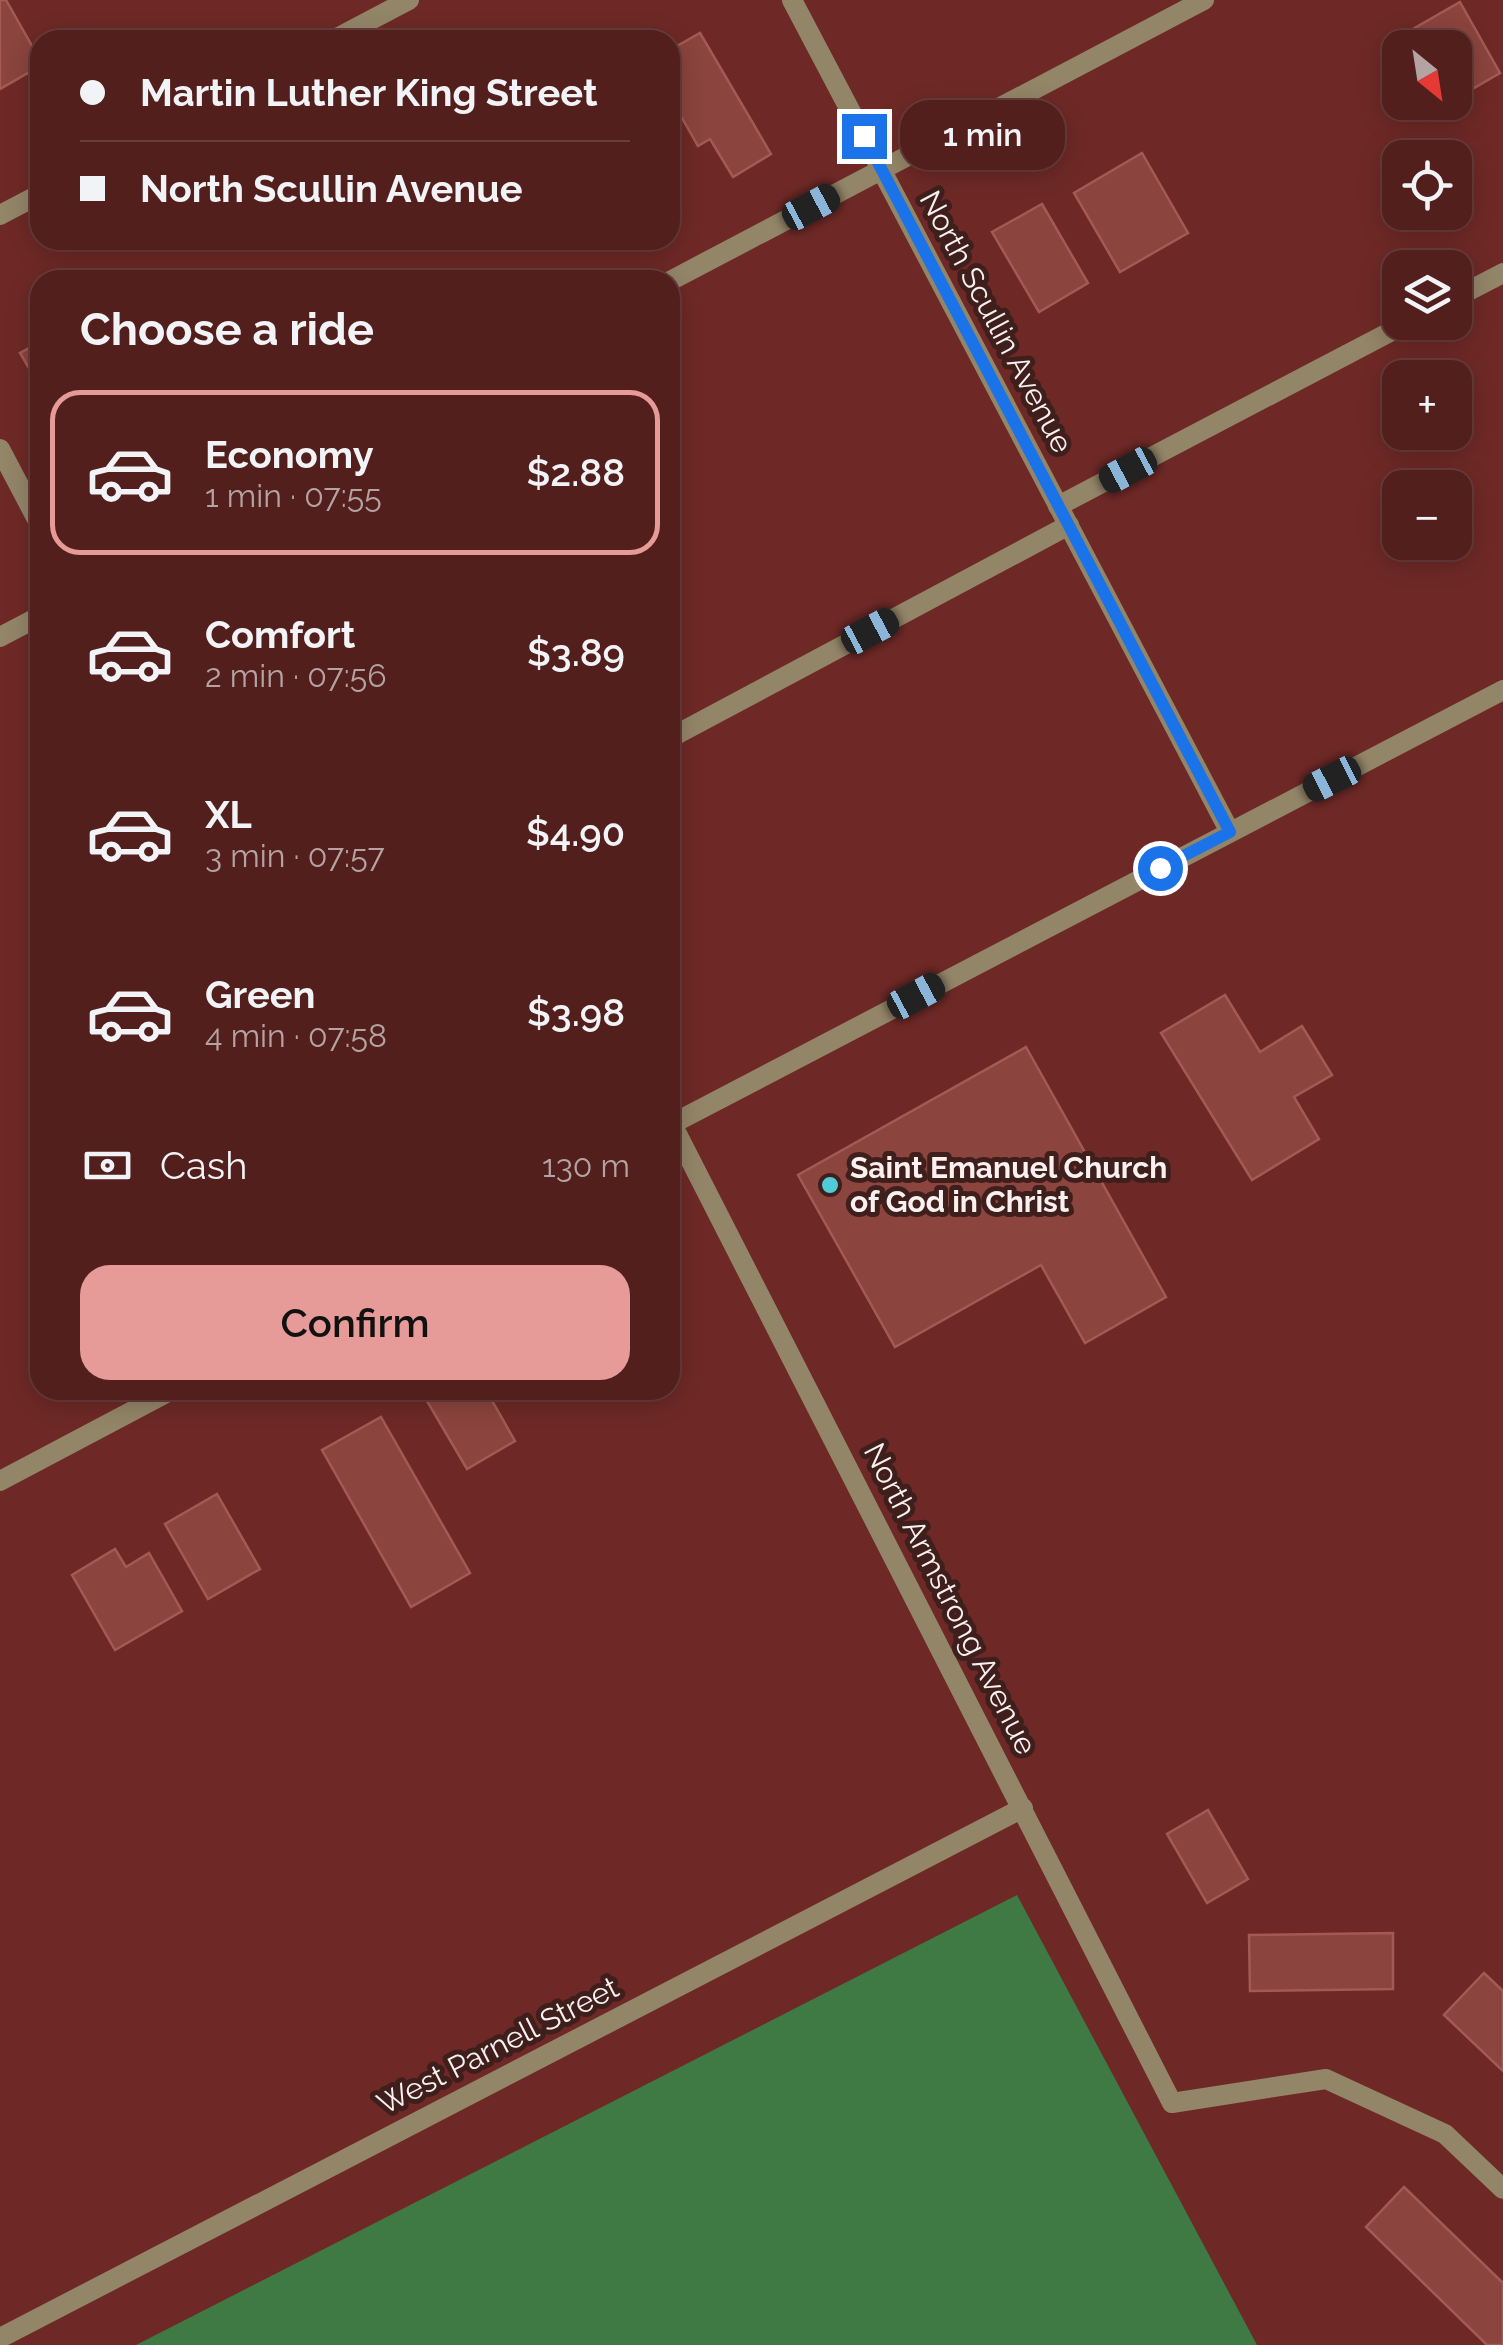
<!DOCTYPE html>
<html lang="en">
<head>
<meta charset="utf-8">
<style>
	:root { --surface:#521f1c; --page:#5c2c29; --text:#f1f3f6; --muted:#b5a2a3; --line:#683d3b; --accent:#e69b98 }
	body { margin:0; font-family:Raleway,sans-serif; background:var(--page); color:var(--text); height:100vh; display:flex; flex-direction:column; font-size:38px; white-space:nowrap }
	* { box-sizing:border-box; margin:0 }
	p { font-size:32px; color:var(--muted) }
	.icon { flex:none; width:55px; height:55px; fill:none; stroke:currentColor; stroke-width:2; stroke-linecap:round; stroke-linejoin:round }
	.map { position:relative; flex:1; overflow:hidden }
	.panel { position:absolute; left:30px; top:270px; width:650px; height:1130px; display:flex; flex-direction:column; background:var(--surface); border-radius:30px; box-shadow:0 5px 25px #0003,0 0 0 2px var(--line) }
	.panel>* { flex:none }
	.top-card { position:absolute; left:30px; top:30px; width:650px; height:220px; border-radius:30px; box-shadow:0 5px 25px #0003,0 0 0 2px var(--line); display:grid; align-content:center; height:220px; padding:0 50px; background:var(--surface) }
	.needle { width:65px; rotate:150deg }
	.buttons { position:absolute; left:1382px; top:30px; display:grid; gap:20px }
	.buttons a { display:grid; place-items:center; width:90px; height:90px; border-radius:20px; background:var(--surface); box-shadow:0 5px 25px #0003,0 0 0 2px var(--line); font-size:50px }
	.end { position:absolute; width:45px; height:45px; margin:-22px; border:12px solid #1a73e8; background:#fff; box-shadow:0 0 0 5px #fff }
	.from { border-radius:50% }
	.bubble { position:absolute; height:70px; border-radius:30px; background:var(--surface); box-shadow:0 5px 25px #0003,0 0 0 2px var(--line); font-size:32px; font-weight:600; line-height:70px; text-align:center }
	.car { position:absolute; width:30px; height:60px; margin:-30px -15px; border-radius:12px; box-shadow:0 0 8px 2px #0007; background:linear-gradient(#222 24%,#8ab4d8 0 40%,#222 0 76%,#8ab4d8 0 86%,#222 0) }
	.top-card b { display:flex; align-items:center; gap:35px; height:95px; font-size:38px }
	.top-card b+b { border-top:2px solid var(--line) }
	.top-card i { width:25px; height:25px; background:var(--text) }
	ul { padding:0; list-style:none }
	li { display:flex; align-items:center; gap:30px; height:165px; margin:0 20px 15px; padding:0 30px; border:5px solid transparent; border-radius:30px }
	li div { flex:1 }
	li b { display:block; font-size:38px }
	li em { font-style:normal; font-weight:600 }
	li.current { border-color:var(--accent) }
	li>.icon { width:90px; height:90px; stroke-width:1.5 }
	h2 { padding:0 50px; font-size:45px; line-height:120px }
	.pay { display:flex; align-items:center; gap:25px; height:110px; padding:0 50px; font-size:38px }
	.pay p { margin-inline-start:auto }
	.cta { display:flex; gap:20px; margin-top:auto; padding:20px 50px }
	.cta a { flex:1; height:115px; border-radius:30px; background:var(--accent); color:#111; font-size:40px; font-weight:600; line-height:115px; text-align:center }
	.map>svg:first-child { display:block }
	.green { fill:#3f7944 }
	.building { fill:#8b443e; stroke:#a45a54; stroke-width:2.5 }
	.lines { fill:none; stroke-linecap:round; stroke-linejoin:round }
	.service { stroke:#938568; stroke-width:20 }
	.minor { stroke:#938568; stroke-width:20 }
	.tertiary { stroke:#938568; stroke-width:20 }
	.route { stroke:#1a73e8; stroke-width:12 }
	.poi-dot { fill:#52cbd9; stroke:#3e1f1c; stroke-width:4 }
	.labels { text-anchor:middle; stroke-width:10; stroke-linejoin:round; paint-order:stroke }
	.street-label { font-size:30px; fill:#f9f0ef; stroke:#3e1f1c }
	.poi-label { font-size:30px; font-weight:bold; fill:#f9f0ef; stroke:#3e1f1c; text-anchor:start }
</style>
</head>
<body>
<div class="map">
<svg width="1503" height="2345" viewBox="0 0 1503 2345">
	<rect width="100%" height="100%" fill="#6e2926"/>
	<path class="green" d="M1017 1895 1257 2345H136Z"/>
	<path class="building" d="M0 0H6L40 60V66L0 89Z
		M1460 2 1500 73 1455 99V48H1405L1399 37Z
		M700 33 771 154 733 177 710 139 698 146 670 97V50Z
		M1142 153 1188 233 1120 272 1074 193Z
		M1042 204 1088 283 1039 312 992 232Z
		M40 342V387L20 353Z
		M1225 995 1260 1052 1302 1026 1332 1075 1294 1097 1319 1139 1252 1180 1161 1033Z
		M1026 1047 1166 1297 1085 1343 1041 1265 895 1347 798 1175Z
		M435 1390H486L515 1441 467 1469 424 1396Z
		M381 1417 470 1573 411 1607 322 1450Z
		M217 1494 260 1569 208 1599 165 1524Z
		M115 1549 126 1567 149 1553 182 1611 115 1650 72 1575Z
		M1208 1810 1248 1879 1207 1903 1167 1834Z
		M1393 1933V1989L1250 1991 1249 1935Z
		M1484 1973 1503 1991V2071L1444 2015Z
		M1404 2187 1503 2283V2345H1487L1366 2227Z"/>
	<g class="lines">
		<path class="service" d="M333 40 409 0
			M0 215 40 194
			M1455 298 1503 273
			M1058 506 1409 322
			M670 738 1069 525"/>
		<path class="minor" d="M792 0 1230 832
			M670 281 1204 0
			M0 449 40 525
			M0 637 40 616
			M672 1124 1172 2103 1326 2079 1445 2134 1503 2189
			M0 2338 1023 1808"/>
		<path class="tertiary" d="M670 1125 1503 690
			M0 1481 172 1390"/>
	</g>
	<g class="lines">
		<path class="route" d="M864 136 1230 832 1160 868"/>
	</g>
	<circle class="poi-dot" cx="830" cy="1185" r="10"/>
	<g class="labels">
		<g class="street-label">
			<text transform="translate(996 322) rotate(62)" y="10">North Scullin Avenue</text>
			<text transform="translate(950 1599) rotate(63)" y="10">North Armstrong Avenue</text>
			<text transform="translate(498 2046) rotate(-27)" y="10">West Parnell Street</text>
		</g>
		<g class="poi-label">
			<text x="850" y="1178">Saint Emanuel Church<tspan x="850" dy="34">of God in Christ</tspan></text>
		</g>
	</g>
</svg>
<div class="buttons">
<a><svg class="needle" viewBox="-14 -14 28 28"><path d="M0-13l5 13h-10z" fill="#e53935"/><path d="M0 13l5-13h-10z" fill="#b5a2a3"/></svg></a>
<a><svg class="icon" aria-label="locate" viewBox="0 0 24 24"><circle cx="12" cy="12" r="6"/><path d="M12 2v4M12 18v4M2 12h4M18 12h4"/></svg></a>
<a><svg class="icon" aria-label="layers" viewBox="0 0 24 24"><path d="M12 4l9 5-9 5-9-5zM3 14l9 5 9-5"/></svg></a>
<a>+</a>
<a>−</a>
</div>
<i class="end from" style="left:1160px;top:868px"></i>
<i class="end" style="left:864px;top:136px"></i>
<div class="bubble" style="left:900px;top:100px;width:165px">1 min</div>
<i class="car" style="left:811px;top:207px;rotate:62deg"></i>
<i class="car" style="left:1128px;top:470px;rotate:242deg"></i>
<i class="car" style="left:870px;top:631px;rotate:62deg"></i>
<i class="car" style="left:1332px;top:779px;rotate:243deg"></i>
<i class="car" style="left:916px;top:996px;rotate:62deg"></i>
<div class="top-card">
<b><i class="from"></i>Martin Luther King Street</b>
<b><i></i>North Scullin Avenue</b>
</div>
<section class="panel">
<h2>Choose a ride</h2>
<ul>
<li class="current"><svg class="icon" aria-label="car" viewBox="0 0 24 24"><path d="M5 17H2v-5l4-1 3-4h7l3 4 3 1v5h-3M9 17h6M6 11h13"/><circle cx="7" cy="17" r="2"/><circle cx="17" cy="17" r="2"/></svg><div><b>Economy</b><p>1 min · 07:55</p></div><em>$2.88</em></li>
<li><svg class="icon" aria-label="car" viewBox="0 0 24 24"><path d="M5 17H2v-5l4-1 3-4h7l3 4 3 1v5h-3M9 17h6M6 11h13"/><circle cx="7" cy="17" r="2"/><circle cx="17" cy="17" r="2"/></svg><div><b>Comfort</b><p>2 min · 07:56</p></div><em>$3.89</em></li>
<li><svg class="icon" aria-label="car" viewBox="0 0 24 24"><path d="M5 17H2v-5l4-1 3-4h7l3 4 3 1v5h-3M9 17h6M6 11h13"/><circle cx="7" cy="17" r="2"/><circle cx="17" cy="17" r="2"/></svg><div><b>XL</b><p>3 min · 07:57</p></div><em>$4.90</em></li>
<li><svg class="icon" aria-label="car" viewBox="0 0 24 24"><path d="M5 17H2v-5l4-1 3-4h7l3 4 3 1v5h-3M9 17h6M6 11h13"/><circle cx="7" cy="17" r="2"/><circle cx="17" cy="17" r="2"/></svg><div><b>Green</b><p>4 min · 07:58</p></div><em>$3.98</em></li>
</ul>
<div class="pay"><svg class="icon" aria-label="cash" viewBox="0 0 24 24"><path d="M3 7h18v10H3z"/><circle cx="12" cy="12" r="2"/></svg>Cash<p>130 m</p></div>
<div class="cta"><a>Confirm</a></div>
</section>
</div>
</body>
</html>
